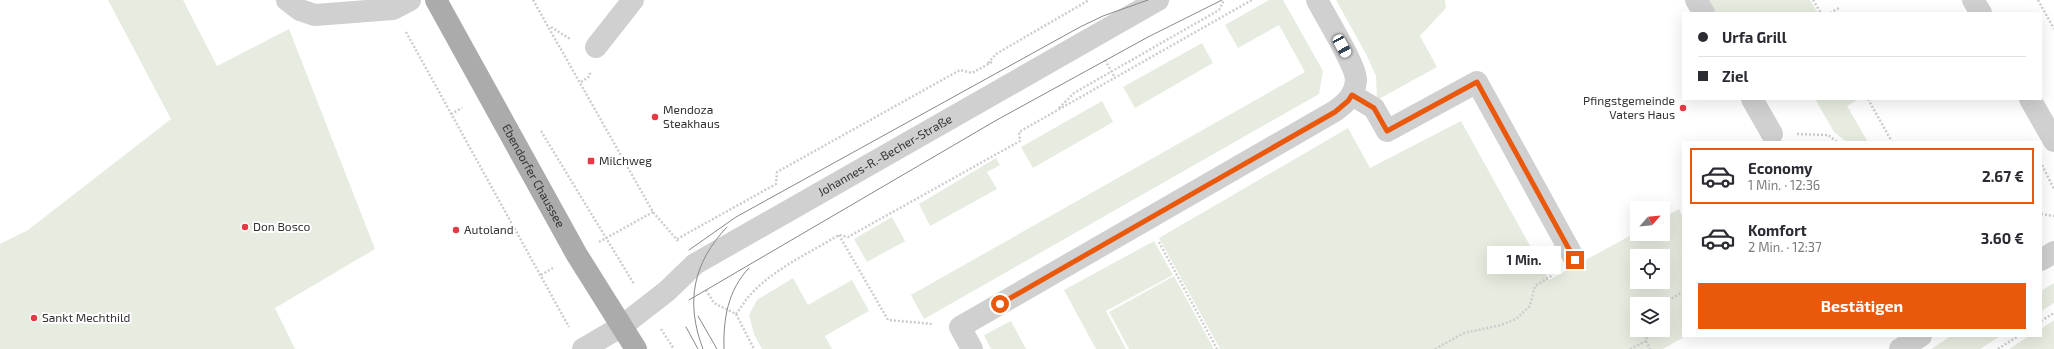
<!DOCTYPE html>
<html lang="de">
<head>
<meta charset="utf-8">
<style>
	:root { --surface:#fff; --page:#f2f2f3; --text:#2b2b33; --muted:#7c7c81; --line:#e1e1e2; --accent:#ea580c }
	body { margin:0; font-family:"Exo 2",sans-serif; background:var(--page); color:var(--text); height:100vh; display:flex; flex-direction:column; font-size:15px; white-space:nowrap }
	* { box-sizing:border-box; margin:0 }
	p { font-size:13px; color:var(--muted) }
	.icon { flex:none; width:22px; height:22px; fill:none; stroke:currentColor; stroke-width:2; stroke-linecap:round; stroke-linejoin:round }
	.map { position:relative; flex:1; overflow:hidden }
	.panel { position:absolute; left:1682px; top:141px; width:360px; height:196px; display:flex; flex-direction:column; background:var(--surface); border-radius:0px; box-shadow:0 4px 16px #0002 }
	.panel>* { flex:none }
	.hud { position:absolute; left:1682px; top:12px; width:360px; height:88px; border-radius:0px; box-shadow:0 4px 16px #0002; display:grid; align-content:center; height:88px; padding:0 16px; background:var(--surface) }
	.needle { width:26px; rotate:63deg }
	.controls { position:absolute; left:1630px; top:201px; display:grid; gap:8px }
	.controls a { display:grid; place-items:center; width:40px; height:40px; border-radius:0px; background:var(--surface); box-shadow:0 4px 16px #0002; font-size:20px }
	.end { position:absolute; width:18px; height:18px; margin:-9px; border:5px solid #ea580c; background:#fff; box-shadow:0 0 0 2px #fff }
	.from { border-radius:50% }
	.bubble { position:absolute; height:28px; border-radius:0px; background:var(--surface); box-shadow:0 4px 16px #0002; font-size:13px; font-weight:700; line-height:28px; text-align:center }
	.car { position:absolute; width:12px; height:24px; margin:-12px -6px; border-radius:5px; box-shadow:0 0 3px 1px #0007; background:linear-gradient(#fff 24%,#345 0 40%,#fff 0 76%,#345 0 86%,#fff 0) }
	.hud b { display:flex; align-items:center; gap:14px; height:38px; font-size:15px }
	.hud b+b { border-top:1px solid var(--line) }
	.hud i { width:10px; height:10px; background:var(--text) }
	ul { padding:7px 0 0; list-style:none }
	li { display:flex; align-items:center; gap:12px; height:56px; margin:0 8px 6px; padding:0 8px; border:2px solid transparent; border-radius:0px }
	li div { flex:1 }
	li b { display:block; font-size:15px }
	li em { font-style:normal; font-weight:700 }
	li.selected { border-color:var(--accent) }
	li>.icon { width:36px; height:36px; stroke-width:1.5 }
	.button { display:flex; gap:8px; margin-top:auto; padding:8px 16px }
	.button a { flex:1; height:46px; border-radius:0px; background:var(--accent); color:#fff; font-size:16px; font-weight:700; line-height:46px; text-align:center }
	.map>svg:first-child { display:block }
	.green { fill:#e6ecdf; fill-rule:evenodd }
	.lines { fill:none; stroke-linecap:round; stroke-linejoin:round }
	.path { stroke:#cdcdcd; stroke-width:2.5; stroke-dasharray:2 2; stroke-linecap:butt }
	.minor { stroke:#d0d0d0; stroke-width:22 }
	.major { stroke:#ababab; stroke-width:22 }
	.tram { stroke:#888; stroke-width:1 }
	.route { stroke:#ea580c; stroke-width:5 }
	.poi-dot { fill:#e63946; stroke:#fff; stroke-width:1.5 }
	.labels { text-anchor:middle; stroke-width:4; stroke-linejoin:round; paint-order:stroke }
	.poi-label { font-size:12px; fill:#333; stroke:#fff; text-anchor:start }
	.street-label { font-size:12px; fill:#333; stroke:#fff }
</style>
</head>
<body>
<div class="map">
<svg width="2054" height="349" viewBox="0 0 2054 349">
	<rect width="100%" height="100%" fill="#fff"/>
	<path class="green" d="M108 0H183L217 66 289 29 375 249 275 308 295 349H0V244L28 230 171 119Z
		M1269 0H1283L1323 71 1319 94 924 319 911 295 1305 72 1279 25 1238 48 1225 25Z
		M1336 0H1445L1446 8 1420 36 1437 67 1377 100 1376 76 1366 54Z
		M1705 0H1810L1818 13H1712Z
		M1202 43 1213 63 1135 108 1123 87Z
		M1815 99H1859L1847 106 1868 142H1847L1834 132Z
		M1102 101 1113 122 1033 168 1021 147Z
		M1461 121 1549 280 1637 232V234H1663V218L1679 209 1683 218V336H1686L1663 349H1220L1159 238 1348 128 1370 168ZM1637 256H1663V282H1637ZM1637 304H1663V330H1637Z
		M996 158 1000 165 987 172 997 189 930 226 919 204Z
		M892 217 905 241 867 262 854 239Z
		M1154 241 1173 275 1106 311 1126 349H1096L1064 290Z
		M1174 276 1214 349H1129L1109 312Z
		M793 278 808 305 852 280 869 311 825 336 832 349H762L754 334 749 315 757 300Z
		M2054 283V303L2041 311V291Z
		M2054 320V349H2009L2029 336H2041V329Z
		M1011 321 1026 349H991L984 335Z
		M1951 336H2000L1980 349H1931Z"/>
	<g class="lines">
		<path class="path" d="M533 0 653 212 678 241
			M1813 0 1821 13
			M2038 0 2054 29
			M1830 13 1839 8
			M551 27 570 39
			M406 32 569 327
			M1105 60 1115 78
			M988 63 996 54 1089 0
			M581 82 590 76V72
			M1868 99 1892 142
			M1059 108 1074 93 1219 10 1224 0
			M451 114 462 108
			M541 131 634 284
			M1797 134 1828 135 1837 142
			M2042 165 2054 189
			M2041 214 2054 216
			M839 235 888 320 933 324
			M677 239 776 184 777 172 960 70 972 73 992 62
			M599 242 653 212
			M1159 242 1217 349
			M541 275 553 268
			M706 290 714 303 736 314 754 349
			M1661 304 1683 292
			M736 314C741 308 745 300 751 294 774 269 809 253 839 235L848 237 1020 141 1019 132 1252 0
			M2041 321 2054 313
			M661 329 674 349
			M1646 341 1650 349
			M1435 349 1464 333 1501 325 1516 319 1530 306 1535 286 1553 275
			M1630 349 1646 341 1648 330
			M1998 349 2018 336"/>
		<g class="minor">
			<path d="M287 0 300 10 315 15 393 9 410 0"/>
			<path d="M1696 0 1704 13"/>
			<path d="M1973 0 1981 13"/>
			<path d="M596 47 633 0"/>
			<path d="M1352 95 1374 108 1387 131 1477 82 1575 260"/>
			<path d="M1752 99 1772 134"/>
			<path d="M2030 99 2054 141"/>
			<path d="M2041 260 2054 252"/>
			<path id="s1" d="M583 349 622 326 667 291 695 264 1158 0"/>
			<path d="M972 349 960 327 1335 111C1346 103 1355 95 1356 80 1356 65 1325 16 1317 0"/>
			<path d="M1900 349 1921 336"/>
		</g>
		<path class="major" id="s2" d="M436 0 577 255 636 349"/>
		<path class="tram" d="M689 250 736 217 1080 27 1103 16 1148 0
			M689 300 995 121 1148 37 1222 0
			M698 316 717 349
			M686 327 698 349
			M703 349C685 302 693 263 727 227
			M724 349C723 319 728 290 749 268"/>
	</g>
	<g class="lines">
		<path class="route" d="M1000 304 1335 112 1348 101 1352 95 1374 108 1387 131 1477 82 1575 260"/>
	</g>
	<g class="poi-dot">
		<circle cx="1683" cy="108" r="4"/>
		<circle cx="655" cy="117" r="4"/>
		<rect x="587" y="157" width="8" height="8" rx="2"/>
		<circle cx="245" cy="227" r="4"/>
		<circle cx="456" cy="230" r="4"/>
		<circle cx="34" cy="318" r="4"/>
	</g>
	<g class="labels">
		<g class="poi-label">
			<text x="1675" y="105" text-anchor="end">Pfingstgemeinde<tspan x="1675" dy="14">Vaters Haus</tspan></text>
			<text x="663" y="114">Mendoza<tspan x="663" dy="14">Steakhaus</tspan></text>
			<text x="599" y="165">Milchweg</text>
			<text x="253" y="231">Don Bosco</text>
			<text x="464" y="234">Autoland</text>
			<text x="42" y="322">Sankt Mechthild</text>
		</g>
		<g class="street-label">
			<text dy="4" stroke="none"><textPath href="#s1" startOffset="360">Johannes-R.-Becher-Straße</textPath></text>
			<text dy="4" stroke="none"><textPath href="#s2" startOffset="201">Ebendorfer Chaussee</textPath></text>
		</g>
	</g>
</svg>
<div class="controls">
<a><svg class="needle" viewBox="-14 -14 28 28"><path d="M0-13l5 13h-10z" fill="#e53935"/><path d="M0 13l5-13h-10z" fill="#7c7c81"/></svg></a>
<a><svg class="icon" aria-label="locate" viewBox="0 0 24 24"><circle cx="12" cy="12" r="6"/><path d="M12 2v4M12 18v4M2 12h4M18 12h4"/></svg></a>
<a><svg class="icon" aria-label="layers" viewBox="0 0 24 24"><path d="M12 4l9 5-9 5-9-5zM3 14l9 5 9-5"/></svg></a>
</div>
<i class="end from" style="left:1000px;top:304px"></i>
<i class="end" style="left:1575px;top:260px"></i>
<div class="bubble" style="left:1487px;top:246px;width:74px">1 Min.</div>
<i class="car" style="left:1342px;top:46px;rotate:151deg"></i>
<div class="hud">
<b><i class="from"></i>Urfa Grill</b>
<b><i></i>Ziel</b>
</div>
<section class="panel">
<ul>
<li class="selected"><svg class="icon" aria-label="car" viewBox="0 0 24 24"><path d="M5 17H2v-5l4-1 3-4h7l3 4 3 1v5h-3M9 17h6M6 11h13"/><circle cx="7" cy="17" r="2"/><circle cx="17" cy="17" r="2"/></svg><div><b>Economy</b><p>1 Min. · 12:36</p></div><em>2.67 €</em></li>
<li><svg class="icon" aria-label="car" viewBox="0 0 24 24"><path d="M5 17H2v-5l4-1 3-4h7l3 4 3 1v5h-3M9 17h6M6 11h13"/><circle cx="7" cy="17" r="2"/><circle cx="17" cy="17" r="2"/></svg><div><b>Komfort</b><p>2 Min. · 12:37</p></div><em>3.60 €</em></li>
</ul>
<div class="button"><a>Bestätigen</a></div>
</section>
</div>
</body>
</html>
